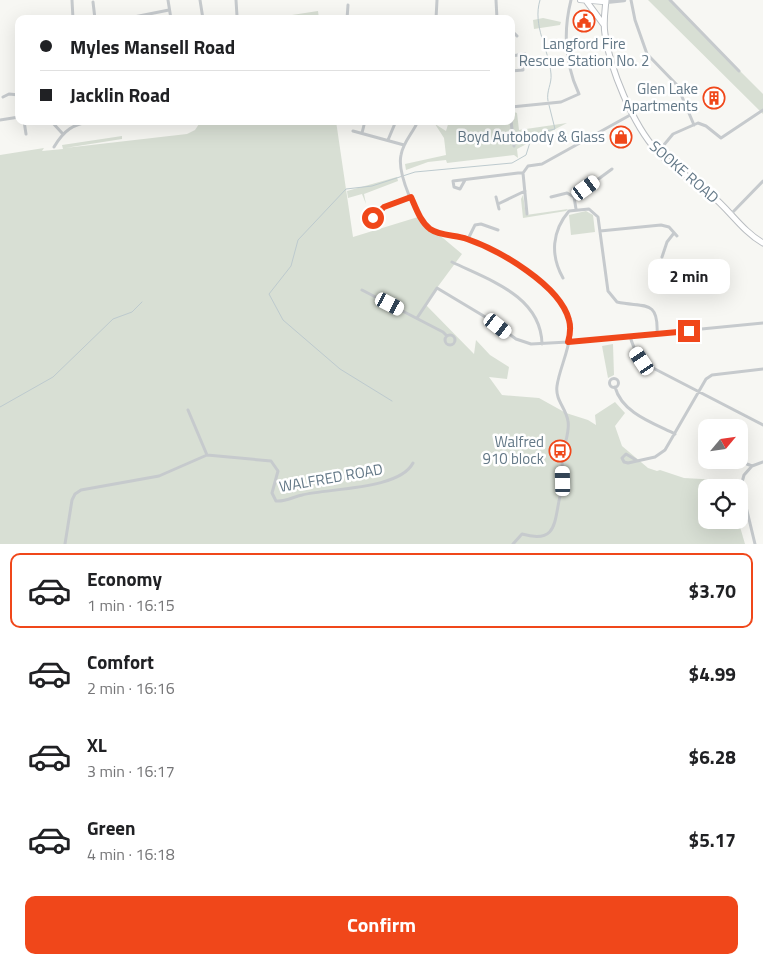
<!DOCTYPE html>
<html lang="en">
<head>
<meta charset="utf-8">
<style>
	:root { --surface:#fff; --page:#f2f2f2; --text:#202124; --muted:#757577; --line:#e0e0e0; --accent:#f0471a }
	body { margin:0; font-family:"Titillium Web",sans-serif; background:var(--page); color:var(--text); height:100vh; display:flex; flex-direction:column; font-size:19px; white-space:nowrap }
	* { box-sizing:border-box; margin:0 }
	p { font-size:16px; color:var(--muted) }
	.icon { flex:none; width:28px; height:28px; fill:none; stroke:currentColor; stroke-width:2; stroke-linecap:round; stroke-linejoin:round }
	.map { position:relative; height:544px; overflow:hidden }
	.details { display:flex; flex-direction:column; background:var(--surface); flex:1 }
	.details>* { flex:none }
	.guide { position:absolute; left:15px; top:15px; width:500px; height:110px; border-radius:10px; box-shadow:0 5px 20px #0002; display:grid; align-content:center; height:110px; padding:0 25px; background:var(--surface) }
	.needle { width:32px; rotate:61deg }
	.controls { position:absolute; left:698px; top:419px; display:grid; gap:10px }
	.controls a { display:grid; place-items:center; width:50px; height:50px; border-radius:10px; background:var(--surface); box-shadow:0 5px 20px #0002; font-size:25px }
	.end { position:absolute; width:22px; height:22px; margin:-11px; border:6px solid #f0471a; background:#fff; box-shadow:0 0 0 2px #fff }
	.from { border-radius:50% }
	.bubble { position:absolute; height:35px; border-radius:10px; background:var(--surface); box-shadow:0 5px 20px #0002; font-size:16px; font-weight:700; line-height:35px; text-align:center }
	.car { position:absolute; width:15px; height:30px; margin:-15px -8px; border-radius:6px; box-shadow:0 0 4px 1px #0007; background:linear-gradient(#fff 24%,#345 0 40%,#fff 0 76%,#345 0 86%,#fff 0) }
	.guide b { display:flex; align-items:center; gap:18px; height:48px; font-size:19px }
	.guide b+b { border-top:1px solid var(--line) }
	.guide i { width:12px; height:12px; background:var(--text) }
	ul { padding:9px 0 0; list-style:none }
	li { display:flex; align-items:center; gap:15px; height:75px; margin:0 10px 8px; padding:0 15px; border:2px solid transparent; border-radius:10px }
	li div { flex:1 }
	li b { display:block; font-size:19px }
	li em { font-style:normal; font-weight:700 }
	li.active { border-color:var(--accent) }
	li>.icon { width:45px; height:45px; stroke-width:1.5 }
	.action { display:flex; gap:10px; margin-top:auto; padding:10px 25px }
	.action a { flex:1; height:58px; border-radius:10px; background:var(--accent); color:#fff; font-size:20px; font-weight:700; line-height:58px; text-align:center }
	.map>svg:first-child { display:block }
	.green { fill:#d8dfd4 }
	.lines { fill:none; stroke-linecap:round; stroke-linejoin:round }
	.stream { stroke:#bdcace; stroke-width:1 }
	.secondary-casing { stroke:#b6bcc0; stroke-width:6 }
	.primary-casing { stroke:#b9bdc1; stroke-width:7 }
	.minor { stroke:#c6cacd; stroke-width:3 }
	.tertiary { stroke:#c6cacd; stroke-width:4.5 }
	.secondary { stroke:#fff; stroke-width:4.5 }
	.primary { stroke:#fff; stroke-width:5 }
	.route { stroke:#f0471a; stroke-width:6 }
	.labels { text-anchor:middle; stroke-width:5; stroke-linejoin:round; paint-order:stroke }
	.poi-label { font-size:15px; fill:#637887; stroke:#fff; text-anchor:end }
	.street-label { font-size:15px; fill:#637887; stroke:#fff }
</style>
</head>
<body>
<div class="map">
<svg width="763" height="544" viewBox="0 0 763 544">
	<rect width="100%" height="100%" fill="#f7f7f3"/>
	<path class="green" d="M648 0H669L763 94V114Z
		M318 11 319 19H279V17Z
		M543 18 561 22 560 25 534 29 533 20Z
		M511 111 517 113 519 130 567 123 517 149 518 158 514 155 447 163 446 160 428 162 406 170 405 164 446 155 444 138 435 124 446 131 449 121H511Z
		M201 121H336L353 237 418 217 462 254 425 304 474 354 476 340 490 355 509 367 507 379 489 377 502 395 539 398 566 413 588 420 596 425 595 415 615 402 625 413 615 426 622 446 648 468 657 471 660 470 684 478 720 480 725 487 706 488V520H738L745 544H0V155L44 148 42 151 63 149 62 145 122 136V139L65 148 187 134 195 130Z
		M397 177 398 181 364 194 366 204 362 194 348 198 347 191Z
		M523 195 526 215 568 209 566 211 523 218 521 199Z
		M586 211 593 215 595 232 571 235 569 215Z
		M613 344 614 375 608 378 602 346Z"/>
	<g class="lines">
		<path class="stream" d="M540 0C532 26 549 49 551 74 552 84 546 91 548 101
			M392 401 340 369 283 320 269 294 291 266 298 240 346 189 372 186 415 172 512 163 526 155 531 139 542 132 555 129 549 105
			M0 407 53 377 113 319 132 312 142 302"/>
		<g class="secondary-casing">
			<path id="secondary" d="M580 0 605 2"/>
		</g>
		<g class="primary-casing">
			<path id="primary" d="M606 0C605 11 603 23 605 34 610 69 633 125 657 151 672 168 693 179 710 194 729 209 742 231 763 243
				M587 2 604 25"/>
		</g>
		<path class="minor" d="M72 0 73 19
			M168 0 171 19
			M200 0 203 19
			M496 0 497 19
			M631 0 635 20 647 54 677 85 694 125
			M670 0 739 71
			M93 2 95 19
			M71 19H83
			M124 19 169 10
			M223 19 237 16 236 0
			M347 19 348 5
			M436 19 437 0
			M511 30 517 36
			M511 56 525 54
			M511 71 523 70 521 57
			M3 97 9 94 19 95
			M511 107 561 102 579 94C565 64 563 32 571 0
			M0 120 19 117
			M24 121 26 134
			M51 121 62 133
			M418 121C413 133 403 142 401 155 397 173 416 219 431 229 441 236 456 235 468 239 501 251 549 280 566 312 578 336 560 363 557 386 555 400 566 408 568 421 570 432 564 444 563 455 561 469 563 482 560 496 554 523 557 544 522 534L513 544
			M511 121 514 146
			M353 131 404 145
			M362 133 365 121
			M388 140 396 121
			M54 147C64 130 73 124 93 121
			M658 152 673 134 698 123 706 126 721 138 763 110
			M523 173 527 214
			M465 180 460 189 454 187 453 181 518 173H523L528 166 542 164 632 114
			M496 197 499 209
			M551 197 567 193 574 197
			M574 197 612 169
			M574 197 576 209
			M498 204 525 191
			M731 214 763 181
			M370 227C374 206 394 204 411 197
			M600 231 661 225 669 227 677 236
			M468 239 475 225 481 224 498 230
			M662 257 667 242 674 233
			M452 262C489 280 541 296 542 344
			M563 278C550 255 552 231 569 211L589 209 598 217 608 291 617 302C643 308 659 298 657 334
			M362 290 443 332 447 336
			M417 318 437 288 487 318 516 339 531 344 568 342 763 323
			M445 340a5 5 0 1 1 10 0a5 5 0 1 1-10 0Z
			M630 336C634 351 640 360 653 368L763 425
			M609.5 383a4.5 4.5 0 1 1 9 0a4.5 4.5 0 1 1-9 0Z
			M615 387C622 413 653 423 675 434
			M188 410 207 455
			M636 460 626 454 622 458 624 462 628 463 655 457 665 450 706 379 712 375 763 369
			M737 460 752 466 763 462
			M752 466 744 475 741 486 755 544
			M65 544 72 500 75 494 81 490 159 476 207 455 271 461 278 471 272 493 276 501C285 502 293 497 302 495 329 488 399 490 413 463"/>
		<path class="tertiary" d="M605 2 624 0"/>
		<use href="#secondary" class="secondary"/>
		<use href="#primary" class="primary"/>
	</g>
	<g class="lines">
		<path class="route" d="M373 218 384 207 411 197C416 208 420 221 430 229 440 236 456 235 467 239 499 250 560 285 569 320 571 327 570 335 568 342L689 331"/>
	</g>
	<defs>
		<g id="civic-ring" transform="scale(1.125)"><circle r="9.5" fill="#fff" stroke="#f0471a" stroke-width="1.5"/><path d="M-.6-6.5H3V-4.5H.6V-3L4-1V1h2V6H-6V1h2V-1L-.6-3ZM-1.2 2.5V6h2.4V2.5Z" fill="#f0471a"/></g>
		<g id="building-ring" transform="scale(1.125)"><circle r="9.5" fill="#fff" stroke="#f0471a" stroke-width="1.5"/><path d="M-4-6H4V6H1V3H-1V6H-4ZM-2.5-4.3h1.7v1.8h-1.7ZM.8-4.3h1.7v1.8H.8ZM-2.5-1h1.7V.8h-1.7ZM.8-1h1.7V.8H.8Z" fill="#f0471a"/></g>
		<g id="shop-ring" transform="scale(1.125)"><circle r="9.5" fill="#fff" stroke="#f0471a" stroke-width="1.5"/><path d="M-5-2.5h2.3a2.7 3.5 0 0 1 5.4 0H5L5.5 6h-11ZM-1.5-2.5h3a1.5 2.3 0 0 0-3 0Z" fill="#f0471a"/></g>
		<g id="bus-ring" transform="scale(1.125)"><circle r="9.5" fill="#fff" stroke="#f0471a" stroke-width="1.5"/><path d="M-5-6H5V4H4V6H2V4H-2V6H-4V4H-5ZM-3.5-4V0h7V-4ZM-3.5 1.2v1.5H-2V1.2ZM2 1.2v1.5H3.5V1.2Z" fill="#f0471a"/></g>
	</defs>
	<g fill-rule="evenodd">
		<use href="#civic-ring" x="584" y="21"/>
		<use href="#building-ring" x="714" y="98"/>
		<use href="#shop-ring" x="621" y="137"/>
		<use href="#bus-ring" x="560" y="451"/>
	</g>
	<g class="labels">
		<g class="poi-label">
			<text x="584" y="49" text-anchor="middle">Langford Fire<tspan x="584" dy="17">Rescue Station No. 2</tspan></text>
			<text x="698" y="94">Glen Lake<tspan x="698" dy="17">Apartments</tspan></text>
			<text x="605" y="142">Boyd Autobody &amp; Glass</text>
			<text x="544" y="447">Walfred<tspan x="544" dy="17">910 block</tspan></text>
		</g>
		<g class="street-label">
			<text transform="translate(684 172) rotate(41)" y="5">SOOKE ROAD</text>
			<text transform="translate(331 478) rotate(-10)" y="5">WALFRED ROAD</text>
		</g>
	</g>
</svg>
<div class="controls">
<a><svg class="needle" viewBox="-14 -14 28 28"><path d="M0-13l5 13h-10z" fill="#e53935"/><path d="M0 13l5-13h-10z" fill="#757577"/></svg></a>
<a><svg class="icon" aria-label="locate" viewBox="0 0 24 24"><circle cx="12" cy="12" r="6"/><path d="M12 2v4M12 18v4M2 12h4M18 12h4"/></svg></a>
</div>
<i class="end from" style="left:373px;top:218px"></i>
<i class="end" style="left:689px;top:331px"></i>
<div class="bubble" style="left:648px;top:259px;width:82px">2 min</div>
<i class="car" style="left:586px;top:188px;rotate:54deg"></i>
<i class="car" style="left:390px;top:304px;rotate:117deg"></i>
<i class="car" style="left:498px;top:326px;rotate:128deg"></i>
<i class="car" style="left:642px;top:361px;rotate:326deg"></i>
<i class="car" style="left:563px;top:481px;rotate:359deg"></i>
<div class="guide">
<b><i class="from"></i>Myles Mansell Road</b>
<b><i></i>Jacklin Road</b>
</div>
</div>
<section class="details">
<ul>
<li class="active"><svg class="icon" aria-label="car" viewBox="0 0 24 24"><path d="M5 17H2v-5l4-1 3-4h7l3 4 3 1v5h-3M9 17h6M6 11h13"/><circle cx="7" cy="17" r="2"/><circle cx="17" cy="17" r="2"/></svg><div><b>Economy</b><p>1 min · 16:15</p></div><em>$3.70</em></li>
<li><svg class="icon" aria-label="car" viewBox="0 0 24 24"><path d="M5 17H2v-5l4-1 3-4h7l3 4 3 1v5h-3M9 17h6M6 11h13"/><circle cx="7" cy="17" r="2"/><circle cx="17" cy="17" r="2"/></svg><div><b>Comfort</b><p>2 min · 16:16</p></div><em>$4.99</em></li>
<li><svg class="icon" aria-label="car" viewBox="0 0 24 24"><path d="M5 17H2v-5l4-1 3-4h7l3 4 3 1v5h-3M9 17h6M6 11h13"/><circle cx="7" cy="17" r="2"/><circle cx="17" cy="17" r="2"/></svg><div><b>XL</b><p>3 min · 16:17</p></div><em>$6.28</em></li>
<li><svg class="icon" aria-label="car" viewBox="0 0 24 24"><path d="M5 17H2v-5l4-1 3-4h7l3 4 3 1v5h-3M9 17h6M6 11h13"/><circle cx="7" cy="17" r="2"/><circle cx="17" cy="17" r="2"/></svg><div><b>Green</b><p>4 min · 16:18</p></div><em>$5.17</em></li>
</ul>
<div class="action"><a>Confirm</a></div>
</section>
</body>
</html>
